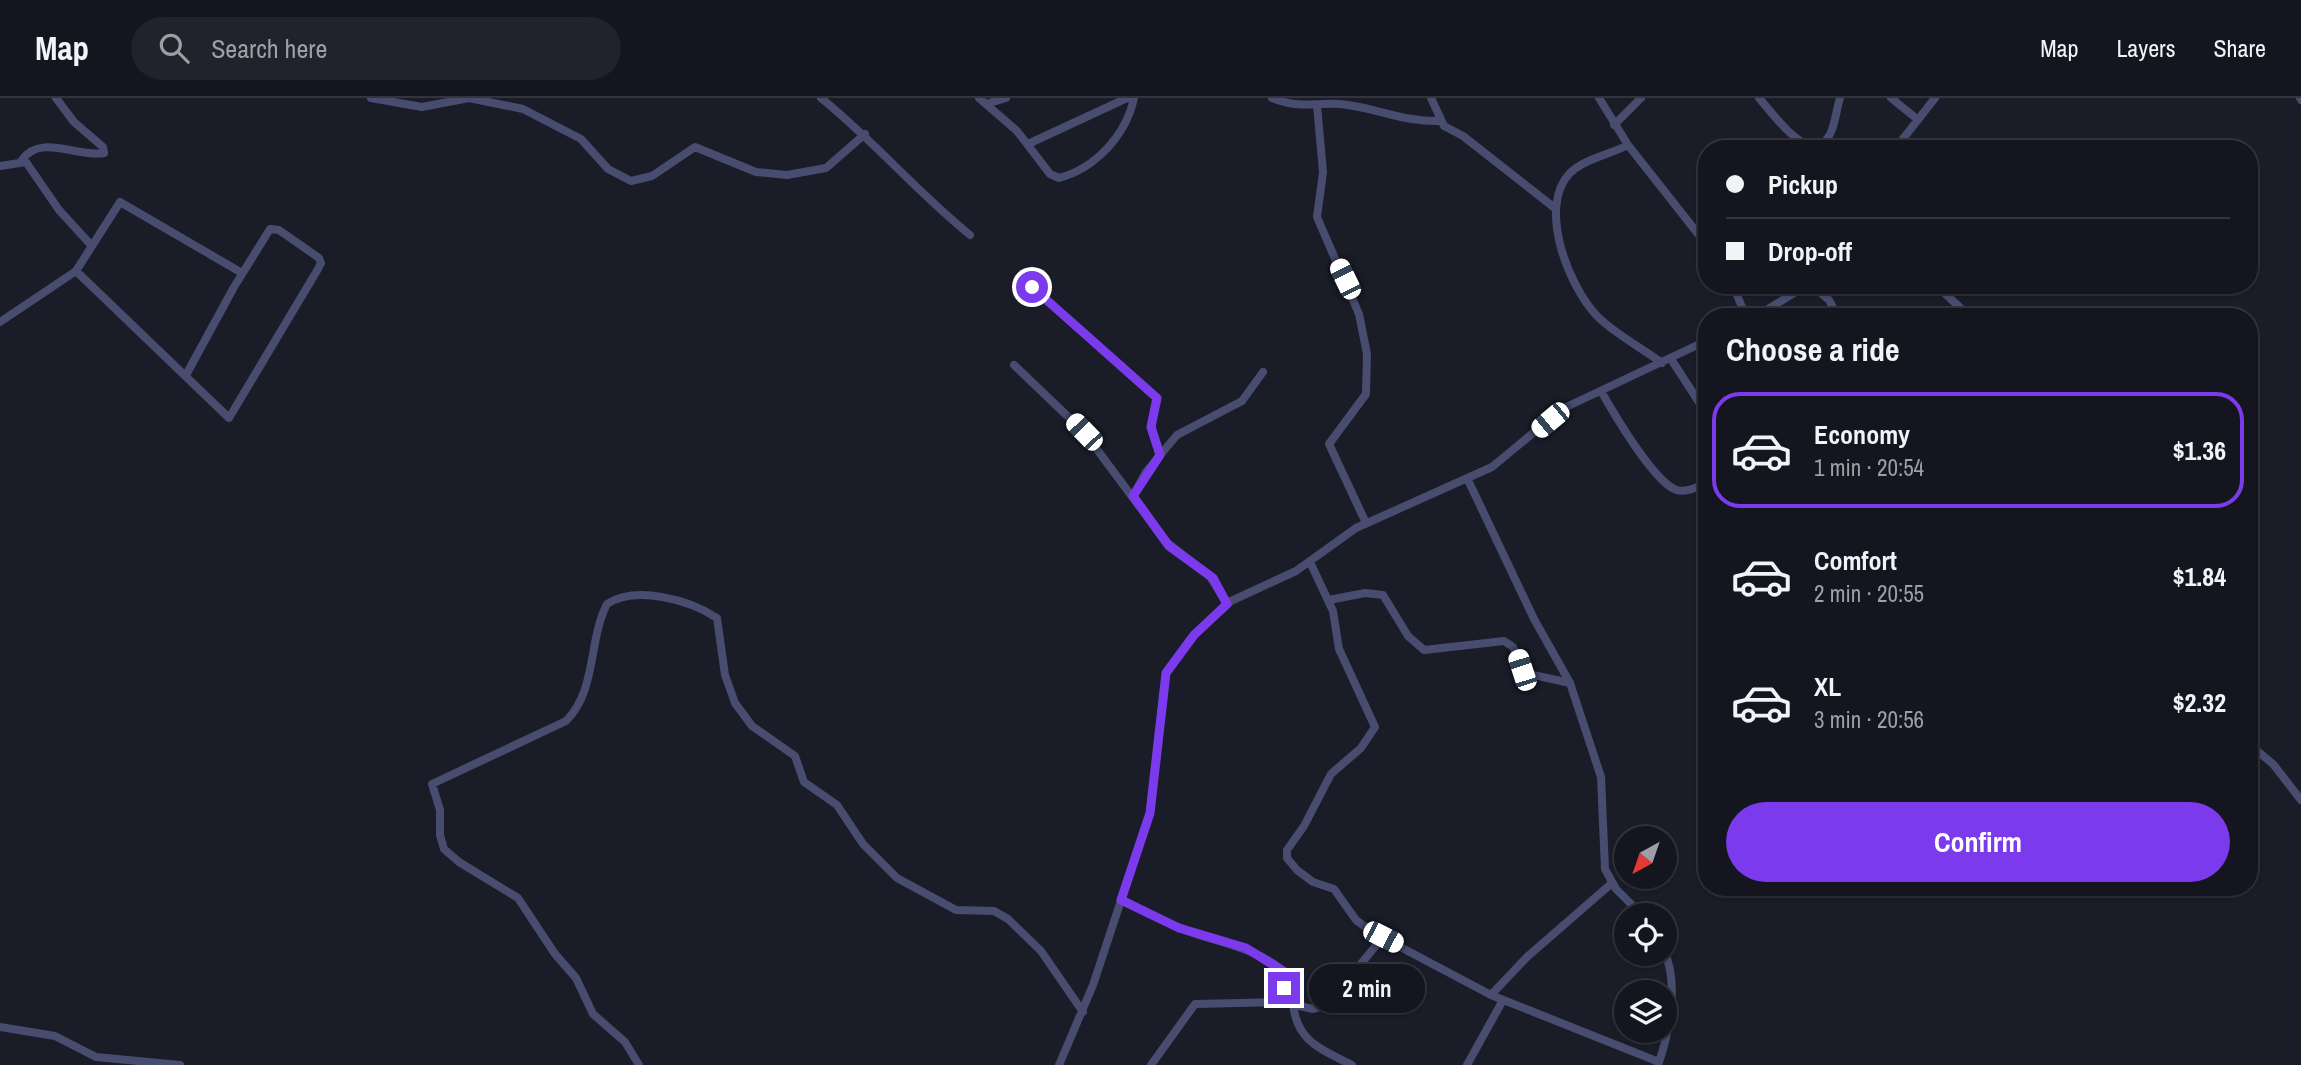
<!DOCTYPE html>
<html lang="en">
<head>
<meta charset="utf-8">
<style>
	:root { --surface:#14151e; --page:#21222b; --text:#f1f3f6; --muted:#9d9fa4; --line:#33343c; --accent:#7c3aed }
	body { margin:0; font-family:"Archivo Narrow",sans-serif; background:var(--page); color:var(--text); height:100vh; display:flex; flex-direction:column; font-size:26px; white-space:nowrap }
	* { box-sizing:border-box; margin:0 }
	p { font-size:23px; color:var(--muted) }
	.icon { flex:none; width:38px; height:38px; fill:none; stroke:currentColor; stroke-width:2; stroke-linecap:round; stroke-linejoin:round }
	.map { position:relative; flex:1; overflow:hidden }
	.drawer { position:absolute; left:1698px; top:210px; width:560px; height:588px; display:flex; flex-direction:column; background:var(--surface); border-radius:28px; box-shadow:0 2px 5px #0004,0 0 0 2px var(--line) }
	.drawer>* { flex:none }
	.hud { position:absolute; left:1698px; top:42px; width:560px; height:154px; border-radius:28px; box-shadow:0 2px 5px #0004,0 0 0 2px var(--line); display:grid; align-content:center; height:154px; padding:0 28px; background:var(--surface) }
	.needle { width:46px; rotate:220deg }
	.buttons { position:absolute; left:1614px; top:728px; display:grid; gap:14px }
	.buttons a { display:grid; place-items:center; width:63px; height:63px; border-radius:50%; background:var(--surface); box-shadow:0 2px 5px #0004,0 0 0 2px var(--line); font-size:35px }
	.end { position:absolute; width:32px; height:32px; margin:-16px; border:9px solid #7c3aed; background:#fff; box-shadow:0 0 0 4px #fff }
	.from { border-radius:50% }
	.bubble { position:absolute; height:49px; border-radius:24px; background:var(--surface); box-shadow:0 2px 5px #0004,0 0 0 2px var(--line); font-size:23px; font-weight:700; line-height:49px; text-align:center }
	.car { position:absolute; width:21px; height:42px; margin:-21px -10px; border-radius:9px; box-shadow:0 0 5px 2px #0007; background:linear-gradient(#fff 24%,#345 0 40%,#fff 0 76%,#345 0 86%,#fff 0) }
	.hud b { display:flex; align-items:center; gap:24px; height:66px; font-size:26px }
	.hud b+b { border-top:2px solid var(--line) }
	.hud i { width:18px; height:18px; background:var(--text) }
	ul { padding:0; list-style:none }
	li { display:flex; align-items:center; gap:21px; height:116px; margin:0 14px 10px; padding:0 14px; border:4px solid transparent; border-radius:28px }
	li div { flex:1 }
	li b { display:block; font-size:26px }
	li em { font-style:normal; font-weight:700 }
	li.selected { border-color:var(--accent) }
	li>.icon { width:63px; height:63px; stroke-width:1.5 }
	h2 { padding:0 28px; font-size:32px; line-height:84px }
	.button { display:flex; gap:14px; margin-top:auto; padding:14px 28px }
	.button a { flex:1; height:80px; border-radius:42px; background:var(--accent); color:#fff; font-size:28px; font-weight:700; line-height:80px; text-align:center }
	header { display:flex; align-items:center; gap:42px; box-sizing:border-box; height:98px; padding:0 35px; background:var(--surface); border-bottom:2px solid var(--line) }
	header strong { font-size:33px }
	nav { display:flex; gap:38px; margin-inline-start:auto; font-size:24px }
	.search { width:490px; height:63px; background:var(--page); display:flex; align-items:center; gap:18px; box-sizing:border-box; padding:0 24px; border-radius:38px; color:var(--muted); font-size:26px }
	.map>svg:first-child { display:block }
	.lines { fill:none; stroke-linecap:round; stroke-linejoin:round }
	.minor { stroke:#484d70; stroke-width:8 }
	.route { stroke:#7c3aed; stroke-width:9 }
</style>
</head>
<body>
<header>
<strong>Map</strong>
<div class="search"><svg class="icon" aria-label="search" viewBox="0 0 24 24"><circle cx="10" cy="10" r="6"/><path d="M15 15l6 6"/></svg>Search here</div>
<nav><a>Map</a><a>Layers</a><a>Share</a></nav>
</header>
<div class="map">
<svg width="2301" height="967" viewBox="0 0 2301 967">
	<rect width="100%" height="100%" fill="#1a1c28"/>
	<g class="lines">
		<path class="minor" d="M371 0 422 9 469 0 523 11 581 41 608 71 631 83 652 78 695 49 756 74 787 77 826 70 865 36
			M821 0C874 43 917 94 970 137
			M979 0 1017 33 1050 76 1059 80C1096 70 1126 37 1134 0
			M1272 0C1305 13 1318 2 1348 7 1382 12 1405 24 1441 23
			M1431 0 1444 28 1463 38 1556 111
			M1599 0 1628 47 1706 146
			M1759 0C1773 16 1794 46 1816 50 1836 40 1834 18 1840 0
			M1891 0 1917 21
			M2300 0 2301 2
			M986 6 1006 0
			M1317 7 1323 74 1317 119 1359 216 1367 256 1366 296 1329 346 1366 425
			M1614 27 1641 0
			M1028 46 1127 0
			M1628 47C1611 56 1584 61 1570 75 1537 109 1569 189 1597 218 1616 237 1641 249 1662 265
			M1895 51 1935 0
			M22 62C40 35 78 60 104 55L103 49 74 24 56 0
			M0 68 26 64 59 112 91 147
			M76 173 229 320 318 171 321 165 319 160 279 132 270 131 234 189 186 277
			M1733 187 1746 219
			M1811 187 1829 202 1838 219
			M1936 187 1970 219
			M1032 189 1157 300 1151 329 1160 357
			M1755 219 1807 187
			M0 224 76 173 120 104 242 175
			M1671 261 1706 315
			M1014 267 1084 334 1165 443 1209 477 1227 506
			M1601 293C1614 316 1651 379 1674 391 1684 396 1697 389 1706 385
			M1468 382 1534 521 1570 585 1601 679 1605 771 1616 791 1642 817
			M1133 398 1146 374 1177 337 1242 303 1263 274
			M1310 464 1333 513 1339 551 1375 629 1361 650 1331 676 1304 728 1287 752V760L1297 772 1313 784 1334 791 1356 822 1372 834 1491 897 1659 964
			M1329 502 1365 495 1383 497 1408 538 1424 552 1504 543 1513 549 1524 575 1570 585
			M2249 646 2273 666 2301 702
			M1121 801C1141 811 1160 822 1180 830 1218 846 1258 848 1289 878L1276 904
			M1491 897 1527 859 1612 785
			M1293 906C1297 944 1321 951 1352 967
			M0 929 55 938 96 959 180 967
			M639 967 625 944 593 916 576 880 555 856 518 800 459 764 444 751 440 737V712L432 686 566 623C597 592 588 543 607 506 636 487 690 502 717 520L725 577 735 605 752 628 795 658 804 684 837 707 863 746 897 780 956 812 994 813 1008 821 1041 853 1083 914
			M1059 967 1093 887 1150 715 1166 575 1194 537 1231 503 1296 473 1356 430 1492 369 1562 311 1706 243
			M1151 967 1195 906 1282 904 1313 911 1327 907 1383 839
			M1467 967 1503 902
			M1658 967C1670 933 1679 886 1664 852"/>
	</g>
	<g class="lines">
		<path class="route" d="M1032 189 1157 300 1151 329 1160 357 1133 398 1169 448 1213 480 1227 506 1194 537 1166 575 1150 715 1121 802 1179 830 1246 850 1288 876 1284 890"/>
	</g>
</svg>
<div class="buttons">
<a><svg class="needle" viewBox="-14 -14 28 28"><path d="M0-13l5 13h-10z" fill="#e53935"/><path d="M0 13l5-13h-10z" fill="#9d9fa4"/></svg></a>
<a><svg class="icon" aria-label="locate" viewBox="0 0 24 24"><circle cx="12" cy="12" r="6"/><path d="M12 2v4M12 18v4M2 12h4M18 12h4"/></svg></a>
<a><svg class="icon" aria-label="layers" viewBox="0 0 24 24"><path d="M12 4l9 5-9 5-9-5zM3 14l9 5 9-5"/></svg></a>
</div>
<i class="end from" style="left:1032px;top:189px"></i>
<i class="end" style="left:1284px;top:890px"></i>
<div class="bubble" style="left:1309px;top:866px;width:116px">2 min</div>
<i class="car" style="left:1345px;top:181px;rotate:334deg"></i>
<i class="car" style="left:1550px;top:322px;rotate:230deg"></i>
<i class="car" style="left:1084px;top:334px;rotate:316deg"></i>
<i class="car" style="left:1522px;top:572px;rotate:342deg"></i>
<i class="car" style="left:1383px;top:839px;rotate:117deg"></i>
<div class="hud">
<b><i class="from"></i>Pickup</b>
<b><i></i>Drop-off</b>
</div>
<section class="drawer">
<h2>Choose a ride</h2>
<ul>
<li class="selected"><svg class="icon" aria-label="car" viewBox="0 0 24 24"><path d="M5 17H2v-5l4-1 3-4h7l3 4 3 1v5h-3M9 17h6M6 11h13"/><circle cx="7" cy="17" r="2"/><circle cx="17" cy="17" r="2"/></svg><div><b>Economy</b><p>1 min · 20:54</p></div><em>$1.36</em></li>
<li><svg class="icon" aria-label="car" viewBox="0 0 24 24"><path d="M5 17H2v-5l4-1 3-4h7l3 4 3 1v5h-3M9 17h6M6 11h13"/><circle cx="7" cy="17" r="2"/><circle cx="17" cy="17" r="2"/></svg><div><b>Comfort</b><p>2 min · 20:55</p></div><em>$1.84</em></li>
<li><svg class="icon" aria-label="car" viewBox="0 0 24 24"><path d="M5 17H2v-5l4-1 3-4h7l3 4 3 1v5h-3M9 17h6M6 11h13"/><circle cx="7" cy="17" r="2"/><circle cx="17" cy="17" r="2"/></svg><div><b>XL</b><p>3 min · 20:56</p></div><em>$2.32</em></li>
</ul>
<div class="button"><a>Confirm</a></div>
</section>
</div>
</body>
</html>
